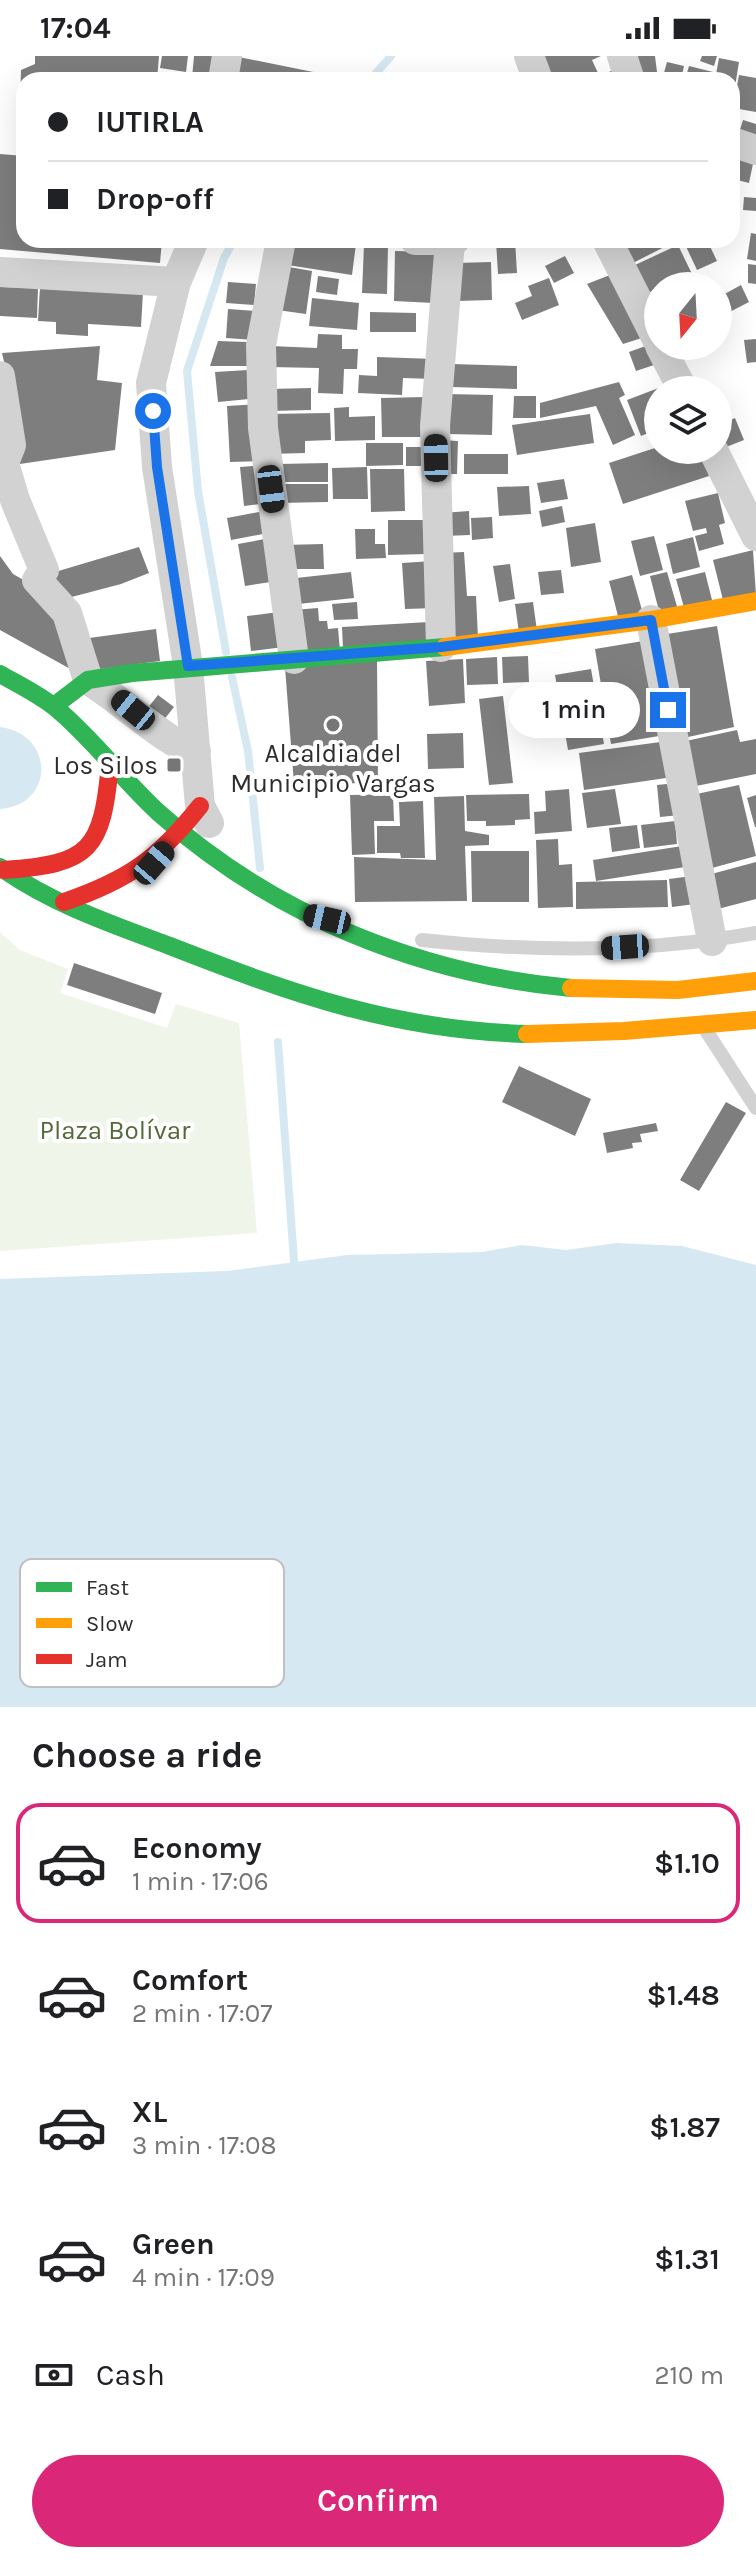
<!DOCTYPE html>
<html lang="en">
<head>
<meta charset="utf-8">
<style>
	:root { --surface:#fff; --page:#f2f2f2; --text:#202124; --muted:#757577; --line:#e0e0e0; --accent:#db2777 }
	body { margin:0; font-family:Karla,sans-serif; background:var(--page); color:var(--text); height:100vh; display:flex; flex-direction:column; font-size:30px; white-space:nowrap }
	* { box-sizing:border-box; margin:0 }
	p { font-size:26px; color:var(--muted) }
	.icon { flex:none; width:44px; height:44px; fill:none; stroke:currentColor; stroke-width:2; stroke-linecap:round; stroke-linejoin:round }
	.map { position:relative; height:1651px; overflow:hidden }
	.details { display:flex; flex-direction:column; background:var(--surface); flex:1 }
	.details>* { flex:none }
	.top-card { position:absolute; left:16px; top:16px; width:724px; height:176px; border-radius:24px; box-shadow:0 8px 32px #0002; display:grid; align-content:center; height:176px; padding:0 32px; background:var(--surface) }
	.needle { width:52px; rotate:198deg }
	.tools { position:absolute; left:644px; top:216px; display:grid; gap:16px }
	.tools a { display:grid; place-items:center; width:88px; height:88px; border-radius:50%; background:var(--surface); box-shadow:0 8px 32px #0002; font-size:40px }
	.end { position:absolute; width:36px; height:36px; margin:-18px; border:10px solid #1a73e8; background:#fff; box-shadow:0 0 0 4px #fff }
	.from { border-radius:50% }
	.bubble { position:absolute; height:56px; border-radius:28px; background:var(--surface); box-shadow:0 8px 32px #0002; font-size:26px; font-weight:600; line-height:56px; text-align:center }
	.car { position:absolute; width:24px; height:48px; margin:-24px -12px; border-radius:10px; box-shadow:0 0 6px 2px #0007; background:linear-gradient(#222 24%,#8ab4d8 0 40%,#222 0 76%,#8ab4d8 0 86%,#222 0) }
	.top-card b { display:flex; align-items:center; gap:28px; height:76px; font-size:30px }
	.top-card b+b { border-top:2px solid var(--line) }
	.top-card i { width:20px; height:20px; background:var(--text) }
	ul { padding:0; list-style:none }
	li { display:flex; align-items:center; gap:24px; height:120px; margin:0 16px 12px; padding:0 16px; border:4px solid transparent; border-radius:24px }
	li div { flex:1 }
	li b { display:block; font-size:30px }
	li em { font-style:normal; font-weight:600 }
	li.selected { border-color:var(--accent) }
	li>.icon { width:72px; height:72px; stroke-width:1.5 }
	h2 { padding:0 32px; font-size:36px; line-height:96px }
	.pay { display:flex; align-items:center; gap:20px; height:88px; padding:0 32px; font-size:30px }
	.pay p { margin-inline-start:auto }
	.cta { display:flex; gap:16px; margin-top:auto; padding:16px 32px }
	.cta a { flex:1; height:92px; border-radius:48px; background:var(--accent); color:#fff; font-size:32px; font-weight:600; line-height:92px; text-align:center }
	.status { display:flex; justify-content:space-between; align-items:center; height:56px; padding:0 40px; background:var(--surface); direction:ltr }
	.status svg { height:22px; fill:currentColor }
	.map>svg:first-child { display:block }
	.green { fill:#f0f5ea }
	.water { fill:#d6e8f2 }
	.lines { fill:none; stroke-linecap:round; stroke-linejoin:round }
	.stream { stroke:#d6e8f2; stroke-width:8 }
	.building { fill:#7e7e7e }
	.lane { stroke:#d2d2d2; stroke-width:14 }
	.street { stroke:#d2d2d2; stroke-width:30 }
	.fast { stroke:#30b455; stroke-width:18 }
	.slow { stroke:#ff9f0a; stroke-width:18 }
	.jam { stroke:#e5322d; stroke-width:18 }
	.route { stroke:#1a73e8; stroke-width:10 }
	.poi-dot { fill:#767676; stroke:#fff; stroke-width:3 }
	.labels { text-anchor:middle; stroke-width:8; stroke-linejoin:round; paint-order:stroke }
	.poi-label { font-size:26px; fill:#2d2d2d; stroke:#fff }
	.park-label { font-size:26px; fill:#516b38; stroke:#fff }
	.key { fill:#fff; stroke:#c0c0c0; stroke-width:2 }
	.key-label { font-size:22px; fill:#2d2d2d }
</style>
</head>
<body>
<div class="status"><b>17:04</b><svg viewBox="0 0 49 12"><path d="M0 12V9h3v3zM5 12V6h3v6zM10 12V3h3v9zM15 12V0h3v12zM26 1h20v11H26zM47 4h2v5h-2z"/></svg></div>
<div class="map">
<svg width="756" height="1651" viewBox="0 0 756 1651">
	<rect width="100%" height="100%" fill="#fff"/>
	<path class="green" d="M0 876 20 894 68 913 60 937 167 972 176 948 239 967 257 1177 0 1195Z"/>
	<path class="water" d="M0 671C55 678 55 749 0 753Z
		M617 1187 682 1190 756 1209V1651H0V1223L227 1215 347 1199 482 1196 522 1189 566 1194Z"/>
	<g class="lines">
		<path class="stream" d="M370 24 391 0
			M226 596 198 435 187 315 224 202 234 184
			M232 621 248 695 260 812
			M278 986 294 1205"/>
	</g>
	<path class="building" d="M35 0H159L157 24H24V85H19L21 14 35 8Z
		M162 0H188L186 16 160 12Z
		M194 0H219L217 24 192 22Z
		M234 0 323 18 322 24H229Z
		M544 0H601L592 4 598 17 582 24H547Z
		M624 0H655L658 24H634Z
		M702 0H717L714 10 700 5Z
		M719 2 739 6 734 37 732 24H715Z
		M667 6 684 10 681 24H662Z
		M689 10 713 16 711 24H685Z
		M618 12 623 24H604L602 19Z
		M739 19 756 22V56L733 52Z
		M743 64 756 68V82L739 77Z
		M732 93 755 98 749 127 733 123 735 110H732Z
		M0 98 24 100V184H162L160 207 0 193Z
		M744 141 756 142V155L743 154Z
		M751 177 756 178V205L747 203Z
		M284 184 356 188 352 219 281 208Z
		M515 184 517 217 498 218 496 185Z
		M623 184H678L629 209Z
		M683 184H707L717 205 697 214Z
		M364 189H388L387 238 362 237Z
		M678 189 692 218 658 230 648 238 635 209Z
		M395 195 435 196 434 247 394 245Z
		M565 200 574 217 554 227 545 210Z
		M491 206 492 244 457 245 456 207Z
		M748 208 756 209V228L748 227Z
		M283 210 312 215 306 258 277 254Z
		M615 217 648 280 623 288 587 228Z
		M318 220 339 223 337 239 316 236Z
		M549 222 559 249 522 264 515 247 532 240 528 230Z
		M228 226 256 228 254 249 226 247Z
		M741 229 749 246 718 262V248L723 245 721 240Z
		M0 231 38 232 37 262 0 260Z
		M40 231 143 236 141 271 88 268V280L56 278V266L38 265Z
		M312 242 359 247 357 274 309 270Z
		M228 253 256 255 254 284 226 282Z
		M370 256 416 257V276H370Z
		M318 278 342 279V293H358L357 313H344L343 338 318 337 319 312 270 311 271 290 317 292Z
		M756 283V306L747 307 744 284Z
		M218 285 247 286V310H210Z
		M654 287 660 307 636 315 629 296Z
		M100 290 97 324 122 327 115 394 13 409 14 349 2 297Z
		M377 301 435 303 434 323 403 322 402 339 358 337 359 319 377 320Z
		M452 308 517 310V333L451 331Z
		M248 314 249 343 218 346 215 316Z
		M677 325 680 334H658V373L641 380 627 344Z
		M619 326 625 339 619 342 635 379 613 389 596 350 540 362V347Z
		M311 332V354L270 355 269 333Z
		M447 338 493 339 492 379 447 378Z
		M514 340H536V362H513Z
		M425 341 426 381H382L381 342Z
		M259 348 261 405 230 406 227 350Z
		M349 351V361L375 360V384L335 385 334 352Z
		M330 357 331 384 305 385V397L269 398 268 358Z
		M590 358 594 387 517 399 512 369Z
		M735 362 744 384 721 393 718 369Z
		M439 384 458 385 457 418H439Z
		M366 387H403V409L366 410Z
		M406 391H429V410H406Z
		M658 391 701 394 709 420 623 448 609 407Z
		M464 398H508V418H464Z
		M328 407V426H278V408Z
		M264 409 268 447 244 450 240 411Z
		M367 411 368 443H333L332 412Z
		M370 413H404L405 455 371 456Z
		M564 423 568 443 541 447 537 427Z
		M278 428H328V446L278 447Z
		M529 430 531 458 499 460 497 431Z
		M718 437 725 467 719 469 724 488 699 495 695 480 707 477 706 472 693 475 685 445Z
		M562 450 565 466 542 471 539 455Z
		M264 455 268 477 231 484 227 462Z
		M469 455 470 479 444 480 442 457Z
		M492 461 493 482 472 484 471 462Z
		M388 464H427V498L388 499Z
		M595 467 601 506 571 511 566 472Z
		M355 473H375V488H385L386 502 356 503Z
		M654 480 663 514 640 520 631 485Z
		M693 481 700 511 673 518 666 488Z
		M270 482 277 525 245 530 238 488Z
		M323 488 324 513H285L284 489Z
		M139 491 149 517 121 528 64 543 45 519Z
		M753 494 756 539 724 548 713 504Z
		M464 496 467 540H476L478 582 446 584 442 497Z
		M0 500 13 518 38 532 66 573 74 615 0 574Z
		M433 505 436 552 405 553 402 507Z
		M510 508 515 543 499 546 493 510Z
		M561 514 564 537 541 539 538 516Z
		M351 516 354 542 289 549 287 523Z
		M667 516 678 554 660 559 650 520Z
		M705 516 713 548 685 555 676 523Z
		M632 519 644 561 620 568 609 525Z
		M357 546 358 563 334 564 332 548Z
		M533 546 537 575 519 577 515 548Z
		M318 552 319 565H327L328 573 338 572 340 595 296 597 293 554Z
		M279 556 284 591 251 595 247 560Z
		M429 566 431 588 343 593 342 571Z
		M717 570 734 671 679 683 661 579Z
		M156 573 160 605 93 614 89 582Z
		M649 584 665 679 611 688 595 593Z
		M528 600 529 626 503 627 502 601Z
		M497 601 498 628 467 629 466 603Z
		M377 603 378 727 294 728 285 611Z
		M463 603 465 647 429 650 426 605Z
		M591 613 604 688 568 694 555 619Z
		M158 639 174 651 163 665 147 653Z
		M503 640 513 727 489 729 479 643Z
		M737 674 740 686 756 683V718L691 731 681 686Z
		M463 677 464 712 428 713 427 678Z
		M668 685 673 721 584 734 579 697Z
		M677 727 680 759 660 761 657 729Z
		M739 729 756 800 701 815 687 740Z
		M569 733 572 775 535 778 534 756 546 755 545 735Z
		M615 733 621 768 587 772 582 737Z
		M393 738 394 765H374L375 798 352 799 350 739Z
		M529 738 530 763 515 764V769L486 770V765H467L466 739Z
		M756 739V771H755L747 742Z
		M464 740 465 775 489 779V789L465 790 467 845 355 846 354 801 436 804 434 741Z
		M423 745 425 802H401L400 797H377V770H400L399 746Z
		M675 765 677 788 644 792 641 769Z
		M637 769 640 792 612 796 609 772Z
		M558 783 559 809 572 808 573 851 538 852 536 784Z
		M682 790 685 811 596 825 593 804Z
		M471 795H529V846H472Z
		M756 806V843L714 854 704 820Z
		M692 820 695 848 672 851 669 823Z
		M667 824 668 851 576 853V826Z
		M74 907 162 937 155 958 67 929Z
		M519 1010 591 1043 575 1080 502 1046Z
		M726 1046 746 1057 699 1135 680 1124Z
		M656 1067 658 1075 640 1078 642 1086 632 1087 633 1092 607 1097 603 1077Z"/>
	<g class="lines">
		<path class="lane" d="M422 884C533 896 645 897 756 877
			M707 976 756 1052"/>
		<path class="street" d="M529 0 538 24
			M622 0 630 24
			M223 24 227 0
			M732 86 756 94
			M194 184 176 226 151 327 157 411 188 610 200 750 209 767
			M281 184 261 289 263 372 294 603
			M415 184H455
			M607 184 658 285
			M0 216 176 226
			M660 290 683 334
			M0 320 11 389 4 407 15 444 44 514 37 524 67 557 88 624C117 640 170 691 196 695
			M713 394 756 480
			M651 564 712 885
			M441 591 435 370 450 185"/>
		<path class="fast" d="M0 618C19 629 40 639 57 653 94 684 123 724 159 757 273 859 419 918 571 932
			M54 650 88 624 132 617 445 591
			M0 811C52 848 111 868 170 890 293 938 393 974 527 978"/>
		<path class="slow" d="M445 591 651 564 756 545
			M571 932 678 934 756 925
			M527 978 624 975 756 964"/>
		<path class="jam" d="M4 814C91 808 102 794 110 708
			M64 846C128 824 158 803 200 750"/>
	</g>
	<g class="lines">
		<path class="route" d="M153 355 157 411 188 610 441 591 651 564 668 654"/>
	</g>
	<g class="poi-dot">
		<circle cx="333" cy="669" r="8"/>
		<rect x="166" y="701" width="16" height="16" rx="4"/>
	</g>
	<g class="labels">
		<g class="poi-label">
			<text x="333" y="706">Alcaldia del<tspan x="333" dy="30">Municipio Vargas</tspan></text>
			<text x="158" y="718" text-anchor="end">Los Silos</text>
		</g>
		<g class="park-label">
			<text x="115" y="1083">Plaza Bolívar</text>
		</g>
	</g>
	<rect x="20" y="1503" width="264" height="128" rx="12" class="key"/>
	<rect x="36" y="1526" width="36" height="10" fill="#30b455"/>
	<rect x="36" y="1562" width="36" height="10" fill="#ff9f0a"/>
	<rect x="36" y="1598" width="36" height="10" fill="#e5322d"/>
	<g class="key-label">
		<text x="86" y="1539">Fast</text>
		<text x="86" y="1575">Slow</text>
		<text x="86" y="1611">Jam</text>
	</g>
</svg>
<div class="tools">
<a><svg class="needle" viewBox="-14 -14 28 28"><path d="M0-13l5 13h-10z" fill="#e53935"/><path d="M0 13l5-13h-10z" fill="#757577"/></svg></a>
<a><svg class="icon" aria-label="layers" viewBox="0 0 24 24"><path d="M12 4l9 5-9 5-9-5zM3 14l9 5 9-5"/></svg></a>
</div>
<i class="end from" style="left:153px;top:355px"></i>
<i class="end" style="left:668px;top:654px"></i>
<div class="bubble" style="left:508px;top:626px;width:132px">1 min</div>
<i class="car" style="left:436px;top:402px;rotate:359deg"></i>
<i class="car" style="left:271px;top:433px;rotate:173deg"></i>
<i class="car" style="left:133px;top:654px;rotate:309deg"></i>
<i class="car" style="left:154px;top:807px;rotate:41deg"></i>
<i class="car" style="left:327px;top:863px;rotate:283deg"></i>
<i class="car" style="left:625px;top:891px;rotate:266deg"></i>
<div class="top-card">
<b><i class="from"></i>IUTIRLA</b>
<b><i></i>Drop-off</b>
</div>
</div>
<section class="details">
<h2>Choose a ride</h2>
<ul>
<li class="selected"><svg class="icon" aria-label="car" viewBox="0 0 24 24"><path d="M5 17H2v-5l4-1 3-4h7l3 4 3 1v5h-3M9 17h6M6 11h13"/><circle cx="7" cy="17" r="2"/><circle cx="17" cy="17" r="2"/></svg><div><b>Economy</b><p>1 min · 17:06</p></div><em>$1.10</em></li>
<li><svg class="icon" aria-label="car" viewBox="0 0 24 24"><path d="M5 17H2v-5l4-1 3-4h7l3 4 3 1v5h-3M9 17h6M6 11h13"/><circle cx="7" cy="17" r="2"/><circle cx="17" cy="17" r="2"/></svg><div><b>Comfort</b><p>2 min · 17:07</p></div><em>$1.48</em></li>
<li><svg class="icon" aria-label="car" viewBox="0 0 24 24"><path d="M5 17H2v-5l4-1 3-4h7l3 4 3 1v5h-3M9 17h6M6 11h13"/><circle cx="7" cy="17" r="2"/><circle cx="17" cy="17" r="2"/></svg><div><b>XL</b><p>3 min · 17:08</p></div><em>$1.87</em></li>
<li><svg class="icon" aria-label="car" viewBox="0 0 24 24"><path d="M5 17H2v-5l4-1 3-4h7l3 4 3 1v5h-3M9 17h6M6 11h13"/><circle cx="7" cy="17" r="2"/><circle cx="17" cy="17" r="2"/></svg><div><b>Green</b><p>4 min · 17:09</p></div><em>$1.31</em></li>
</ul>
<div class="pay"><svg class="icon" aria-label="cash" viewBox="0 0 24 24"><path d="M3 7h18v10H3z"/><circle cx="12" cy="12" r="2"/></svg>Cash<p>210 m</p></div>
<div class="cta"><a>Confirm</a></div>
</section>
</body>
</html>
